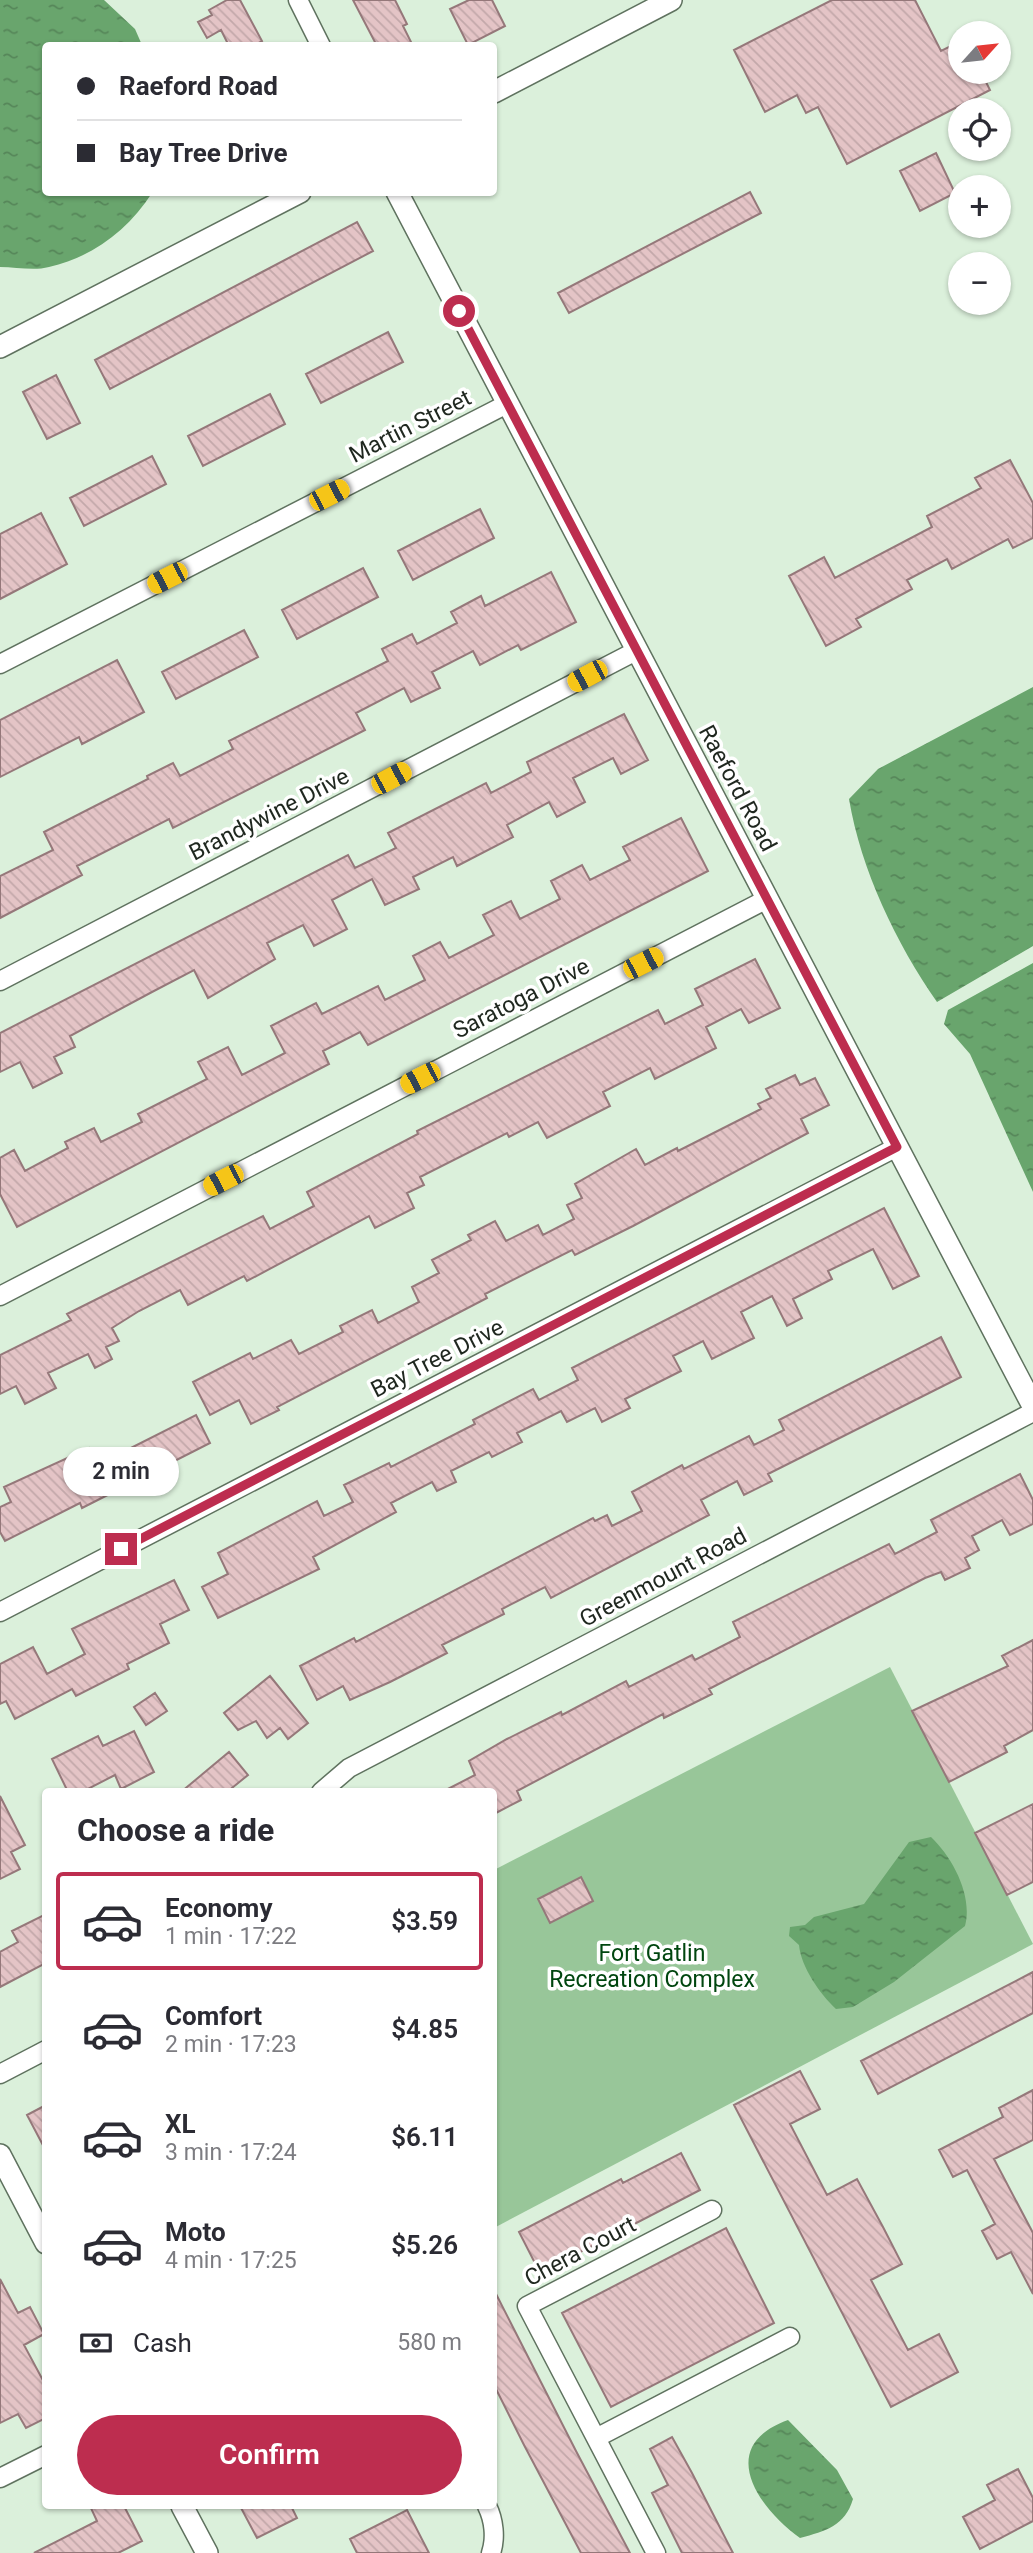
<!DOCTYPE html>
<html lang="en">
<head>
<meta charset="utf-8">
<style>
	:root { --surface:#fff; --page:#f2f2f3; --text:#2b2b33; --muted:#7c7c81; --line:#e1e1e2; --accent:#bd2d4f }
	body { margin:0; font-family:Roboto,sans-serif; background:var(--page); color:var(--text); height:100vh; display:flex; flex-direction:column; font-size:26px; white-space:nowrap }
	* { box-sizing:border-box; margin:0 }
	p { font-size:23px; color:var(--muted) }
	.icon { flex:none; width:38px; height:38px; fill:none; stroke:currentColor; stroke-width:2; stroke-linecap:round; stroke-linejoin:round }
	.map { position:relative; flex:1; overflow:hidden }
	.side { position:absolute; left:42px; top:1788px; width:455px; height:721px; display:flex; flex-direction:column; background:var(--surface); border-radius:7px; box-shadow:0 2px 5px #0004 }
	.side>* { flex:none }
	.hud { position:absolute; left:42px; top:42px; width:455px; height:154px; border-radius:7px; box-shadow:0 2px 5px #0004; display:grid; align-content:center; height:154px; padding:0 35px; background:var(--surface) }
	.needle { width:46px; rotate:63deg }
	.fabs { position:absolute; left:948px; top:21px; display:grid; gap:14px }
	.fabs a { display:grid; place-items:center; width:63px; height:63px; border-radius:50%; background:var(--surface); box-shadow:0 2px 5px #0004; font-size:35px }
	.end { position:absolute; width:32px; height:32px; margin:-16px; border:9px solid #bd2d4f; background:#fff; box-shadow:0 0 0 4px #fff }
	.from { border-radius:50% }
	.bubble { position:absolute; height:49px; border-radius:24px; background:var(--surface); box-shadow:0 2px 5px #0004; font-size:23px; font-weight:600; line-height:49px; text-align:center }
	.car { position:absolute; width:21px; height:42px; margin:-21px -10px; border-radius:9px; box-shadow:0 0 5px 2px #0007; background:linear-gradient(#f5c518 24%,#345 0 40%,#f5c518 0 76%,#345 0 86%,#f5c518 0) }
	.hud b { display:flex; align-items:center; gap:24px; height:66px; font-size:26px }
	.hud b+b { border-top:2px solid var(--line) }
	.hud i { width:18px; height:18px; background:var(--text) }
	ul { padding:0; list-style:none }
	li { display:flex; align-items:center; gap:21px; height:98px; margin:0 14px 10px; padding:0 21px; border:4px solid transparent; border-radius:7px }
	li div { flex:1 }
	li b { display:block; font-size:26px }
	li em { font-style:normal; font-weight:600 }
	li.selected { border-color:var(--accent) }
	li>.icon { width:63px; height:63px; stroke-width:1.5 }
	h2 { padding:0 35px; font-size:32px; line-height:84px }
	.pay { display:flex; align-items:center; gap:18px; height:77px; padding:0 35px; font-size:26px }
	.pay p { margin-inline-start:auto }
	.cta { display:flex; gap:14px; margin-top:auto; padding:14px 35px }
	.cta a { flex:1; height:80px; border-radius:42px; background:var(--accent); color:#fff; font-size:28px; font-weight:600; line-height:80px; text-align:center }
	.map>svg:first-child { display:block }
	.green { fill:#98c699 }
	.water { fill:url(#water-ripples) }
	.building { fill:url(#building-back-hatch); stroke:#95787a; stroke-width:2 }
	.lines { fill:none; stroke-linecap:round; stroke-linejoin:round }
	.minor-casing { stroke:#5f725f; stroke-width:21 }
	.tertiary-casing { stroke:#5f725f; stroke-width:24 }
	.minor { stroke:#fff; stroke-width:18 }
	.tertiary { stroke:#fff; stroke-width:21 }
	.route { stroke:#bd2d4f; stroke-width:9 }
	.labels { text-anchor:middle; stroke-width:7; stroke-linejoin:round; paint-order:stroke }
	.street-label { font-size:23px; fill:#1f271f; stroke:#fff }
	.park-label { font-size:23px; fill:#00460f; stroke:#fff }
</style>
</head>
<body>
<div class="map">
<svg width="1033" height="2553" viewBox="0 0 1033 2553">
	<defs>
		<pattern id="water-ripples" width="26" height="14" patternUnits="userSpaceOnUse" patternTransform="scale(1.75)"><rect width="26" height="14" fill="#69a56d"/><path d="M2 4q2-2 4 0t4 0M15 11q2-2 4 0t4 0" fill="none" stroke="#568659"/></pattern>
		<pattern id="building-back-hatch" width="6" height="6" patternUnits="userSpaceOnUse" patternTransform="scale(1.75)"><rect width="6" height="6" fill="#e4c4c6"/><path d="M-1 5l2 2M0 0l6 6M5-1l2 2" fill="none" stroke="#c3a8aa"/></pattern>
	</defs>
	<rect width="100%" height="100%" fill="#dbf0db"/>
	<path class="green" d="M890 1667 1033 1944 494 2228V1870Z"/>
	<path class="water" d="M0 0H104L135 29 142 45 46 46V192L152 193C128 230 93 257 49 267 34 271 16 267 0 267Z
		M1033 687V946L937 1002C896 943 861 870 849 799L878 769Z
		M1033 963V1192L970 1054 944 1024 948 1010Z
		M931 1837C953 1858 973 1896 965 1926L894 1982 853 2007 836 2009C820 1994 801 1967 799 1945L789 1936 790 1927 805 1925 814 1917 864 1904 909 1842Z
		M788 2420 837 2470 853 2499C845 2526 826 2531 800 2538 756 2506 716 2446 788 2420Z"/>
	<path class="building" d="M227 0H240L262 41 253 46H229L221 30 207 38 198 22 212 15 209 10Z
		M353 0H395L407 24 403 26 413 46H377Z
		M469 0H492L505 26 468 45 450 9Z
		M832 0H915L941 51 961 41V72H981L990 90 847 164 818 107 806 113 797 95 765 112 734 50Z
		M936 153 955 193 920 211 900 171Z
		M750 192 761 213 569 313 558 293Z
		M357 222 373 251 110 389 95 360Z
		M388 332 403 362 321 403 306 374Z
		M56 375 80 423 47 439 23 392Z
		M270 394 285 424 203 466 188 436Z
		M152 456 166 484 84 526 70 498Z
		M1010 460 1033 503V538L1013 548 1008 539 952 569 947 559 907 580 912 589 856 619 861 627 826 646 789 576 824 557 835 578 932 527 927 516 981 488 975 478Z
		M480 509 494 538 413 580 398 551Z
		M41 513 67 564 0 599V534Z
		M363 568 378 597 297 639 282 610Z
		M551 572 576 622 521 650 518 645 480 665 473 651 432 672 440 688 411 702 404 688 356 713 365 730 173 828 169 819 77 866 82 875 0 918V876L53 850 44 832 148 779 147 776 173 763 180 776 233 749 229 741 388 661 382 649 412 634 417 644 457 623 451 612 481 596 485 606Z
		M244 630 258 657 176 699 162 672Z
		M117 660 144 712 82 744 79 737 0 777V720Z
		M624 714 648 760 621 774 613 758 573 778 585 802 557 817 549 802 507 825 513 837 457 866 453 857 413 877 419 889 385 905 372 879 332 900 347 929 314 946 303 925 267 943 275 959 208 998 194 970 152 992 70 1036 75 1047 54 1057 62 1073 33 1088 20 1062 0 1072V1033L348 855 355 868 396 848 388 833 486 783 491 793 531 772 527 762Z
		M681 818 708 871 368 1045 360 1032 323 1051 329 1064 17 1227 0 1194V1158L14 1150 25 1171 68 1148 65 1142 94 1128 101 1142 142 1122 138 1114 207 1079 198 1062 228 1047 242 1075 285 1053 271 1026 316 1003 322 1014 378 986 385 1000 425 980 413 956 440 942 449 958 494 935 483 915 511 901 520 919 560 899 551 881 582 865 590 880 630 860 623 847Z
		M755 959 780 1008 749 1023 741 1009 706 1027 716 1048 655 1079 650 1068 603 1092 610 1106 547 1138 538 1122 509 1137 507 1133 420 1177 424 1185 407 1193 414 1208 375 1228 369 1216 247 1281 244 1276 188 1305 180 1290 139 1311 112 1328 119 1341 106 1347 112 1359 95 1368 88 1354 48 1373 56 1388 25 1404 16 1386 0 1394V1355L71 1320 67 1314 263 1216 270 1229 314 1206 307 1192 418 1134 417 1131 658 1010 665 1024 703 1005 695 989Z
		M795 1075 800 1085 815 1078 829 1105 801 1119 808 1133 633 1226 575 1255 572 1250 485 1294 487 1298 277 1407 279 1410 251 1424 239 1400 210 1415 193 1382 250 1353 253 1359 291 1340 299 1354 343 1332 340 1326 372 1310 378 1323 419 1302 412 1287 439 1273 432 1260 471 1240 468 1235 495 1221 506 1241 538 1225 543 1235 574 1219 567 1205 582 1198 575 1184 636 1149 645 1165 677 1148 678 1151 761 1109 758 1104 771 1098 766 1089Z
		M884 1208 919 1276 893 1289 873 1249 828 1271 832 1279 793 1299 802 1318 787 1326 772 1296 741 1312 754 1338 712 1359 703 1341 673 1356 681 1371 625 1399 630 1408 602 1422 595 1408 567 1422 561 1411 517 1433 522 1442 492 1457 489 1452 451 1471 456 1482 437 1491 432 1482 391 1503 396 1512 313 1557 319 1569 218 1618 202 1587 228 1574 218 1553 317 1501 324 1516 353 1502 344 1485 389 1463 391 1467 475 1424 473 1420 533 1389 539 1400 578 1380 572 1368Z
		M941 1337 961 1377 768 1474 772 1481 744 1495 737 1481 701 1500 709 1515 551 1598 545 1587 502 1609 504 1614 442 1645 447 1653 390 1682 350 1700 343 1686 317 1700 300 1666 354 1638 356 1642 593 1518 595 1521 607 1515 612 1526 642 1511 632 1492 682 1465 684 1469 749 1436 754 1445 784 1430 779 1420Z
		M196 1415 210 1443 82 1508 80 1503 5 1541 0 1532V1507L11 1502 4 1487 89 1448 96 1462 120 1450 121 1453Z
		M1020 1474 1033 1500V1524L1010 1535 1002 1520 972 1536 979 1550 965 1558 970 1568 945 1580 941 1572 925 1578 709 1689 712 1694 664 1718 663 1714 517 1791 521 1800 494 1814V1792H442L475 1775 469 1761 507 1739 561 1712 562 1715 626 1681 629 1687 692 1655 695 1660 740 1637 733 1622 889 1544 895 1554 937 1532 931 1520Z
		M174 1580 189 1610 160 1624 169 1643 127 1664 129 1669 76 1696 72 1689 15 1719 6 1701 0 1704V1664L33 1647 47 1674 85 1654 72 1629Z
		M1033 1640V1730L1004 1746 1007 1752 949 1782 912 1711 1008 1666 1002 1656Z
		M270 1676 308 1723 288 1739 280 1728 267 1738 256 1721 238 1730 224 1713Z
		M155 1693 167 1711 146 1725 134 1707Z
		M134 1731 154 1772 121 1789 115 1775 82 1792H68L52 1759 98 1736 103 1746Z
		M229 1752 248 1775 227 1792H181Z
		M0 1796 25 1845 11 1852 20 1869 0 1879Z
		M1033 1804V1882L1007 1895 975 1833Z
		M581 1877 593 1901 550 1923 538 1899Z
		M46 1914V1963L0 1987V1952L18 1942 12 1931Z
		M1033 1972V2013L878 2094 861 2061Z
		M800 2071 820 2109 790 2124 827 2195 857 2179 883 2227 902 2264 871 2280 908 2350 939 2334 958 2372 891 2407 734 2105Z
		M1033 2090V2140L994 2159 1033 2233V2294L1011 2252 997 2259 982 2231 995 2224 967 2170 953 2177 939 2150 1003 2117 999 2108Z
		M46 2105V2151L27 2115Z
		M681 2153 700 2190 540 2273 519 2232 621 2179 623 2183Z
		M726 2228 774 2323 611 2407 562 2313Z
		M0 2279 18 2313 30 2307 44 2334 24 2345 46 2386V2418L26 2428 18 2414 0 2423Z
		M494 2290 576 2451 630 2553H581L524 2445 494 2385Z
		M672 2437 692 2473 733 2553H682L652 2493 668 2485 650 2449Z
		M1018 2469 1033 2498V2521L980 2549 963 2517 995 2500 987 2485Z
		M90 2506H124L142 2541 118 2553H34L97 2521Z
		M240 2506H291L297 2518 257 2538Z
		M407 2510 429 2553H357L350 2539Z"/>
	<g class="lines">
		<g class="minor-casing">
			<path id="minor" d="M298 0 321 46
				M0 664 507 404
				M0 981 636 651
				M0 1296 767 899
				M0 1612 897 1147
				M321 1792 349 1768 1033 1412
				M0 2074 46 2050
				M596 2438 790 2337
				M0 2478 46 2455
				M487 2506C494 2520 496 2538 491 2553
				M656 2553 527 2306 712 2210"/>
		</g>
		<g class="tertiary-casing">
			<path id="tertiary" d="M494 92 671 0
				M397 192 1033 1406
				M0 347 300 192
				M0 2155 46 2243
				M182 2506 207 2553"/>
		</g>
		<use href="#minor" class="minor"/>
		<use href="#tertiary" class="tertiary"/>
	</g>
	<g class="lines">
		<path class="route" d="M121 1549 897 1147 459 311"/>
	</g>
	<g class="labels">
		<g class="street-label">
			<text transform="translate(410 426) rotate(-27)" y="8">Martin Street</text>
			<text transform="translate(738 788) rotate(62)" y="8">Raeford Road</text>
			<text transform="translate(269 814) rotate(-27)" y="8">Brandywine Drive</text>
			<text transform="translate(521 998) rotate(-27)" y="8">Saratoga Drive</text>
			<text transform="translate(437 1358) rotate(-27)" y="8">Bay Tree Drive</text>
			<text transform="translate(663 1577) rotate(-28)" y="8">Greenmount Road</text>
			<text transform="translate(580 2251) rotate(-28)" y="8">Chera Court</text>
		</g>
		<g class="park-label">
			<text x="652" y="1961">Fort Gatlin<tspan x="652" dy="26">Recreation Complex</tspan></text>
		</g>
	</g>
</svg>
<div class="fabs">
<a><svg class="needle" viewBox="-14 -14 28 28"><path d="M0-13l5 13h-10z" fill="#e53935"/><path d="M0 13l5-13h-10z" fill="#7c7c81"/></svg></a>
<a><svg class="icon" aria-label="locate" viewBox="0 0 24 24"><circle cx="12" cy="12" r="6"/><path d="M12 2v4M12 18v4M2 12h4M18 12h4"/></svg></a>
<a>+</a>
<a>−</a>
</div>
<i class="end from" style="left:459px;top:311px"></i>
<i class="end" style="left:121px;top:1549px"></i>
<div class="bubble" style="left:63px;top:1447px;width:116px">2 min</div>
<i class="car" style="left:329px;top:495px;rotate:63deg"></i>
<i class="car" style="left:167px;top:578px;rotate:243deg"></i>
<i class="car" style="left:587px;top:676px;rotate:242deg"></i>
<i class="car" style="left:391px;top:778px;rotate:62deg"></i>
<i class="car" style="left:643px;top:963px;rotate:63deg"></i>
<i class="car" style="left:420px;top:1078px;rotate:243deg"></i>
<i class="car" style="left:223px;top:1180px;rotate:243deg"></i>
<div class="hud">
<b><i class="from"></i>Raeford Road</b>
<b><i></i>Bay Tree Drive</b>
</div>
<section class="side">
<h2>Choose a ride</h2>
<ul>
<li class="selected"><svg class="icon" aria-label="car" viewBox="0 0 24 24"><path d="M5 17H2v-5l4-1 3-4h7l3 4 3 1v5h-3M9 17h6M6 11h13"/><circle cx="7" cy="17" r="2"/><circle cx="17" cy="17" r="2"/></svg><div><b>Economy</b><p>1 min · 17:22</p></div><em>$3.59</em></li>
<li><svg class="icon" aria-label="car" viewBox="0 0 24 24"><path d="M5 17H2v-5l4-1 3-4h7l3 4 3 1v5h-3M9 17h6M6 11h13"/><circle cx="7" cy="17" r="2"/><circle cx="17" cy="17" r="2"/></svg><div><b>Comfort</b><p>2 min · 17:23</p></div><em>$4.85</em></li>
<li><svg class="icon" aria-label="car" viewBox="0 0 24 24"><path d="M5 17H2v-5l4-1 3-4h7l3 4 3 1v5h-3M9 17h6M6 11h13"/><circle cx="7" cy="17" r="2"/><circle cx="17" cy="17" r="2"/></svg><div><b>XL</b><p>3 min · 17:24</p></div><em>$6.11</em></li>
<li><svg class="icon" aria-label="car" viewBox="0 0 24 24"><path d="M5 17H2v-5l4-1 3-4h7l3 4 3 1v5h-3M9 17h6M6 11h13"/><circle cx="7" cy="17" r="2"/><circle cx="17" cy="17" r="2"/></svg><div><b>Moto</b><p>4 min · 17:25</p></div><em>$5.26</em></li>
</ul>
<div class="pay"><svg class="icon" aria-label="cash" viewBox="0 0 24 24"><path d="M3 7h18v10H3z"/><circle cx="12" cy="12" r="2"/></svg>Cash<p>580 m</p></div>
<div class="cta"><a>Confirm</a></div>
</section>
</div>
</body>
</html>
